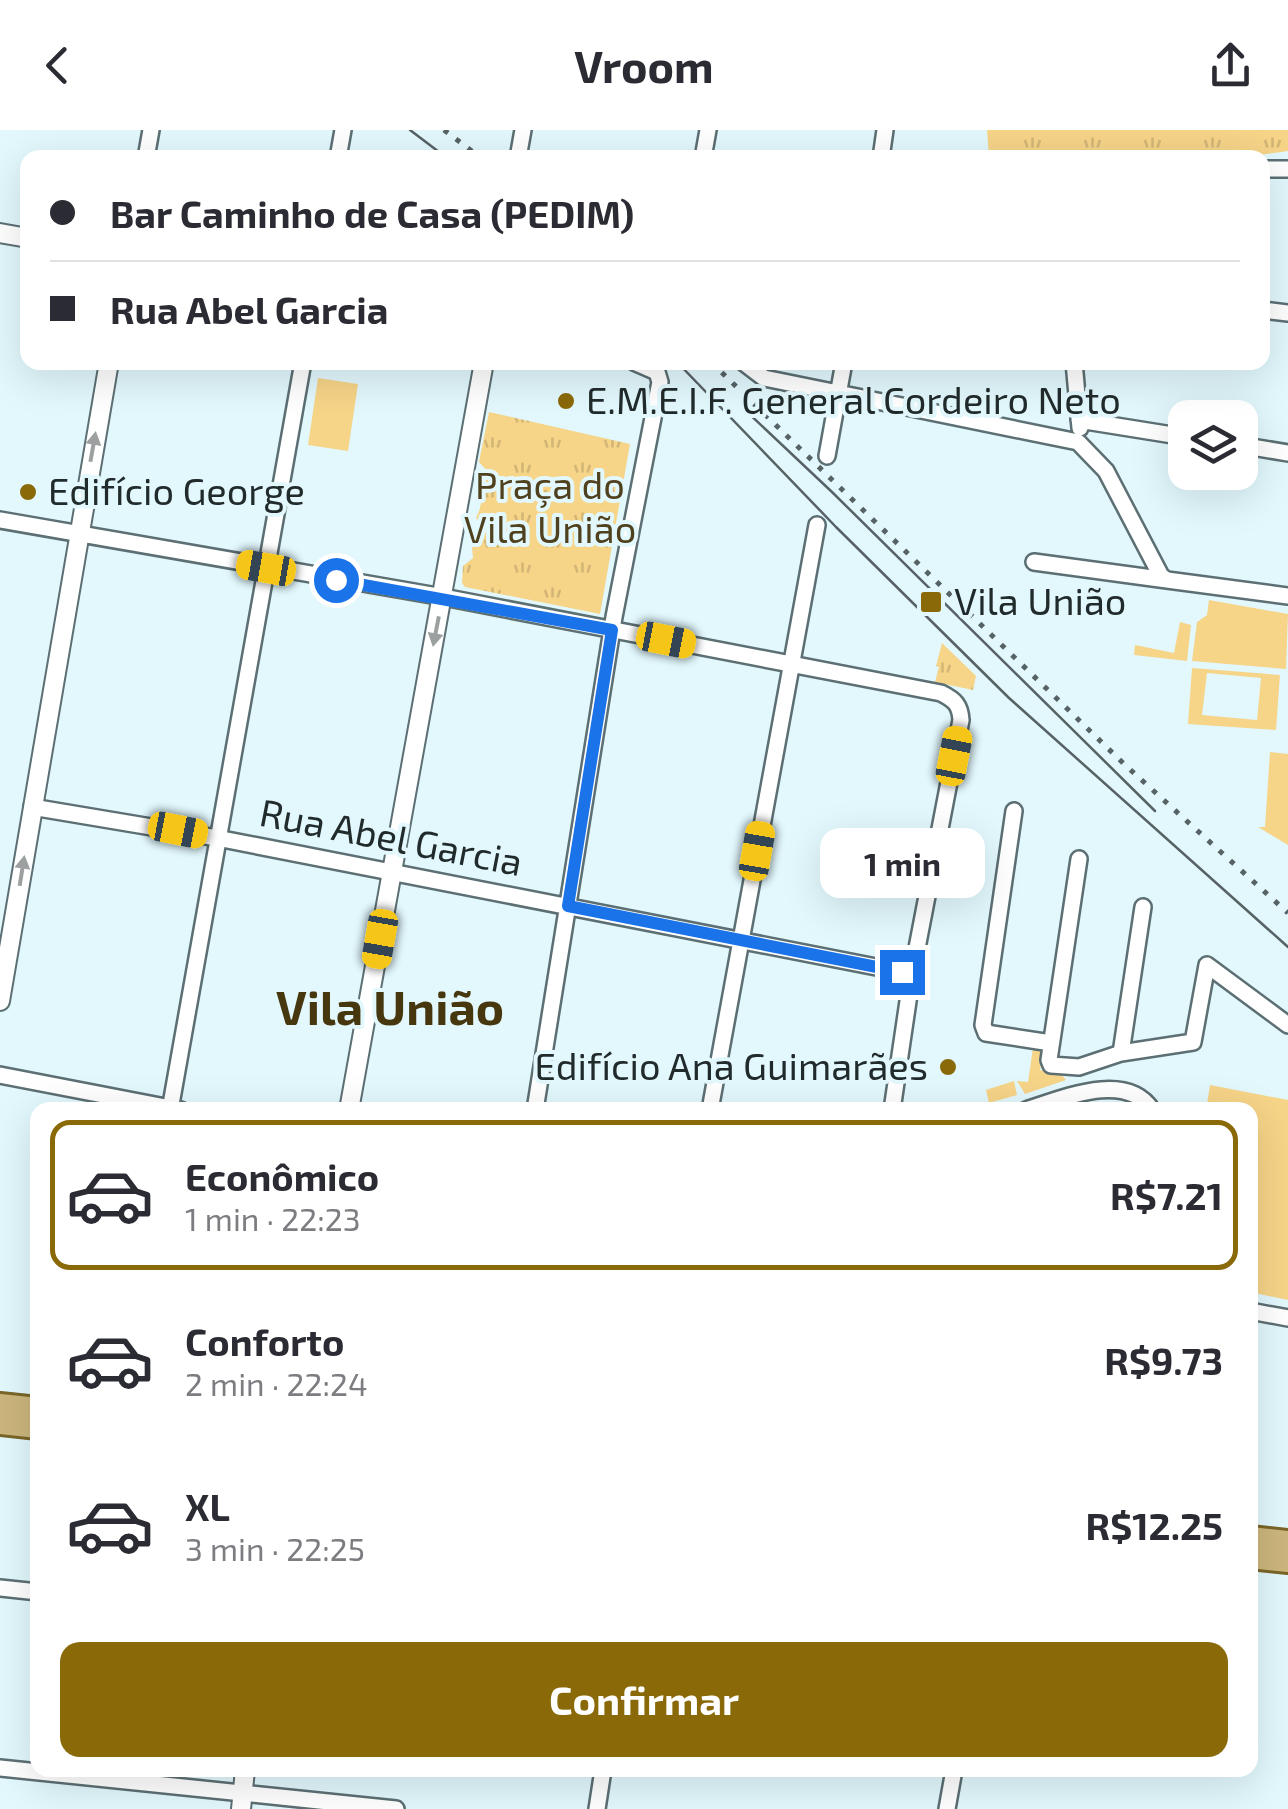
<!DOCTYPE html>
<html lang="pt">
<head>
<meta charset="utf-8">
<style>
	:root { --surface:#fff; --page:#f2f2f3; --text:#2b2b33; --muted:#7c7c81; --line:#e1e1e2; --accent:#8a6908 }
	body { margin:0; font-family:"Exo 2",sans-serif; background:var(--page); color:var(--text); height:100vh; display:flex; flex-direction:column; font-size:38px; white-space:nowrap }
	* { box-sizing:border-box; margin:0 }
	p { font-size:32px; color:var(--muted) }
	.icon { flex:none; width:55px; height:55px; fill:none; stroke:currentColor; stroke-width:2; stroke-linecap:round; stroke-linejoin:round }
	.map { position:relative; flex:1; overflow:hidden }
	.details { position:absolute; left:30px; top:972px; width:1228px; height:675px; display:flex; flex-direction:column; background:var(--surface); border-radius:20px; box-shadow:0 10px 40px #0002 }
	.details>* { flex:none }
	.banner { position:absolute; left:20px; top:20px; width:1250px; height:220px; border-radius:20px; box-shadow:0 10px 40px #0002; display:grid; align-content:center; height:220px; padding:0 30px; background:var(--surface) }
	.buttons { position:absolute; left:1168px; top:270px; display:grid; gap:20px }
	.buttons a { display:grid; place-items:center; width:90px; height:90px; border-radius:20px; background:var(--surface); box-shadow:0 10px 40px #0002; font-size:50px }
	.end { position:absolute; width:45px; height:45px; margin:-22px; border:12px solid #1a73e8; background:#fff; box-shadow:0 0 0 5px #fff }
	.from { border-radius:50% }
	.bubble { position:absolute; height:70px; border-radius:20px; background:var(--surface); box-shadow:0 10px 40px #0002; font-size:32px; font-weight:700; line-height:70px; text-align:center }
	.car { position:absolute; width:30px; height:60px; margin:-30px -15px; border-radius:12px; box-shadow:0 0 8px 2px #0007; background:linear-gradient(#f5c518 24%,#345 0 40%,#f5c518 0 76%,#345 0 86%,#f5c518 0) }
	.banner b { display:flex; align-items:center; gap:35px; height:95px; font-size:38px }
	.banner b+b { border-top:2px solid var(--line) }
	.banner i { width:25px; height:25px; background:var(--text) }
	ul { padding:18px 0 0; list-style:none }
	li { display:flex; align-items:center; gap:30px; height:150px; margin:0 20px 15px; padding:0 10px; border:5px solid transparent; border-radius:20px }
	li div { flex:1 }
	li b { display:block; font-size:38px }
	li em { font-style:normal; font-weight:700 }
	li.current { border-color:var(--accent) }
	li>.icon { width:90px; height:90px; stroke-width:1.5 }
	.cta { display:flex; gap:20px; margin-top:auto; padding:20px 30px }
	.cta a { flex:1; height:115px; border-radius:20px; background:var(--accent); color:#fff; font-size:40px; font-weight:700; line-height:115px; text-align:center }
	header { display:flex; justify-content:space-between; align-items:center; height:130px; padding:0 30px; background:var(--surface); font-size:45px; font-weight:700 }
	.map>svg:first-child { display:block }
	.green { fill:#f6d488; fill-rule:evenodd }
	.park { fill:url(#park-tufts) }
	.lines { fill:none; stroke-linecap:round; stroke-linejoin:round }
	.minor-casing { stroke:#5c6f73; stroke-width:20 }
	.tertiary-casing { stroke:#5c6f73; stroke-width:22 }
	.primary-casing { stroke:#7a6628; stroke-width:28 }
	.minor { stroke:#fff; stroke-width:15 }
	.tertiary { stroke:#fff; stroke-width:18 }
	.primary { stroke:#ccb67d; stroke-width:22 }
	.tram { stroke:#566264; stroke-width:2.5 }
	.rail { stroke:#566264; stroke-width:5; stroke-dasharray:5 10; stroke-linecap:butt }
	.oneway { fill:#9ca0a0 }
	.route { stroke:#1a73e8; stroke-width:12 }
	.poi-dot { fill:#8a6908; stroke:#e2f8fd; stroke-width:4 }
	.labels { text-anchor:middle; stroke-width:8; stroke-linejoin:round; paint-order:stroke }
	.poi-label { font-size:38px; fill:#222b2c; stroke:#e2f8fd; text-anchor:start }
	.park-label { font-size:38px; fill:#4f401e; stroke:#e2f8fd }
	.street-label { font-size:38px; fill:#222b2c; stroke:#e2f8fd }
	.district-label { font-size:48px; font-weight:bold; fill:#47370f; stroke:#e2f8fd }
</style>
</head>
<body>
<header><svg class="icon" aria-label="back" viewBox="0 0 24 24"><path d="M15 5l-7 7 7 7"/></svg>Vroom<svg class="icon" aria-label="share" viewBox="0 0 24 24"><path d="M12 15V3M7 8l5-5 5 5M5 13v7h14v-7"/></svg></header>
<div class="map">
<svg width="1288" height="1679" viewBox="0 0 1288 1679">
	<defs>
		<pattern id="park-tufts" width="24" height="20" patternUnits="userSpaceOnUse" patternTransform="scale(2.5)"><rect width="24" height="20" fill="#f6d488"/><path d="M3 7l-1-3M5 7V3M7 7l1-3M15 17l-1-3M17 17v-4M19 17l1-3" fill="none" stroke="#d3b676"/></pattern>
	</defs>
	<rect width="100%" height="100%" fill="#e2f8fd"/>
	<path class="green" d="M318 248 358 254 348 321 308 315Z
		M1209 470 1288 484 1286 539 1192 531 1197 492 1207 485Z
		M1180 492 1191 495 1187 531 1134 525 1135 515 1174 523Z
		M1192 538 1280 545 1276 600 1188 594ZM1207 543 1261 548 1257 590 1202 585Z
		M1270 622 1288 624V715L1258 697H1265Z
		M1033 918 1043 921 1040 940 1059 942 1066 950 1025 964 1017 951 1028 952Z
		M1014 951 1017 965 989 973 986 960Z
		M1210 955 1288 970V1170L1250 1162V980H1206Z"/>
	<path class="park" d="M987 0H1288V21L1239 28 989 27Z
		M489 282 630 314 600 484 465 457 462 453 463 436 473 428 472 417 475 414 474 403 479 392 476 388C483 375 481 364 486 350L483 346 488 342 479 332Z
		M942 513 976 546 973 560 935 552 939 537 936 536Z"/>
	<g class="lines">
		<g class="minor-casing">
			<path id="minor" d="M146 28 151 0
				M338 28 343 0
				M518 28 523 0
				M703 28 708 0
				M881 28 885 0
				M1262 39H1288
				M1262 180 1288 183
				M743 232 764 248 779 251 1078 312 1106 341 1161 446 1167 450 1288 466
				M1074 232 1080 298
				M1079 290 1185 307
				M1240 315 1288 323
				M827 326 844 232
				M0 390 443 467 941 563C955 570 960 575 961 590L912 844 892 980
				M1034 432 1167 450
				M32 677 217 708 912 844
				M1014 681 983 895 986 903 1051 913
				M1079 729 1049 930 1051 935 1079 937 1121 923 1143 777
				M1121 923 1193 912 1207 835 1288 895
				M0 945 181 980
				M170 980 303 232
				M535 980 614 487 660 252 657 242 634 232
				M710 980 817 395
				M1026 980C1061 969 1126 940 1152 980
				M1250 1181 1288 1188
				M0 1458 38 1462
				M0 1638 396 1679
				M597 1679 603 1640
				M947 1679 954 1640"/>
		</g>
		<g class="tertiary-casing">
			<path id="tertiary" d="M0 103 28 108
				M0 871 109 232
				M349 980 484 232
				M241 1679 245 1640"/>
		</g>
		<g class="primary-casing">
			<path id="primary" d="M0 1275 38 1279
				M0 1293 38 1297
				M1250 1408 1288 1412
				M1250 1427 1288 1431"/>
		</g>
		<use href="#minor" class="minor"/>
		<use href="#tertiary" class="tertiary"/>
		<use href="#primary" class="primary"/>
		<path class="tram" d="M410 0 447 28
			M677 232 836 397 1009 568 1288 817
			M744 279 832 362 1155 681"/>
		<path class="rail" d="M444 0 481 28
			M711 232 1124 634 1288 783"/>
	</g>
	<defs><path id="oneway-solid" d="M-6-.8H1V-3.2L6.5 0L1 3.2V.8H-6Z" transform="scale(2.5)"/></defs>
	<g class="oneway">
		<use href="#oneway-solid" transform="translate(93 317) rotate(-80)"/>
		<use href="#oneway-solid" transform="translate(436 501) rotate(101)"/>
		<use href="#oneway-solid" transform="translate(22 741) rotate(-81)"/>
	</g>
	<g class="lines">
		<path class="route" d="M336 450 612 500 568 776 902 842"/>
	</g>
	<g class="poi-dot">
		<circle cx="566" cy="271" r="10"/>
		<circle cx="28" cy="362" r="10"/>
		<rect x="919" y="460" width="24" height="24" rx="5"/>
		<circle cx="948" cy="937" r="10"/>
	</g>
	<g class="labels">
		<g class="poi-label">
			<text x="586" y="284">E.M.E.I.F. General Cordeiro Neto</text>
			<text x="48" y="375">Edifício George</text>
			<text x="954" y="485">Vila União</text>
			<text x="928" y="950" text-anchor="end">Edifício Ana Guimarães</text>
		</g>
		<g class="park-label">
			<text x="550" y="369">Praça do<tspan x="550" dy="44">Vila União</tspan></text>
		</g>
		<g class="street-label">
			<text transform="translate(391 708) rotate(11)" y="13">Rua Abel Garcia</text>
		</g>
		<g class="district-label">
			<text x="390" y="895">Vila União</text>
		</g>
	</g>
</svg>
<div class="buttons">
<a><svg class="icon" aria-label="layers" viewBox="0 0 24 24"><path d="M12 4l9 5-9 5-9-5zM3 14l9 5 9-5"/></svg></a>
</div>
<i class="end from" style="left:336px;top:450px"></i>
<i class="end" style="left:902px;top:842px"></i>
<div class="bubble" style="left:820px;top:698px;width:165px">1 min</div>
<i class="car" style="left:266px;top:438px;rotate:280deg"></i>
<i class="car" style="left:666px;top:510px;rotate:101deg"></i>
<i class="car" style="left:954px;top:626px;rotate:11deg"></i>
<i class="car" style="left:178px;top:700px;rotate:101deg"></i>
<i class="car" style="left:757px;top:721px;rotate:10deg"></i>
<i class="car" style="left:380px;top:809px;rotate:190deg"></i>
<div class="banner">
<b><i class="from"></i>Bar Caminho de Casa (PEDIM)</b>
<b><i></i>Rua Abel Garcia</b>
</div>
<section class="details">
<ul>
<li class="current"><svg class="icon" aria-label="car" viewBox="0 0 24 24"><path d="M5 17H2v-5l4-1 3-4h7l3 4 3 1v5h-3M9 17h6M6 11h13"/><circle cx="7" cy="17" r="2"/><circle cx="17" cy="17" r="2"/></svg><div><b>Econômico</b><p>1 min · 22:23</p></div><em>R$7.21</em></li>
<li><svg class="icon" aria-label="car" viewBox="0 0 24 24"><path d="M5 17H2v-5l4-1 3-4h7l3 4 3 1v5h-3M9 17h6M6 11h13"/><circle cx="7" cy="17" r="2"/><circle cx="17" cy="17" r="2"/></svg><div><b>Conforto</b><p>2 min · 22:24</p></div><em>R$9.73</em></li>
<li><svg class="icon" aria-label="car" viewBox="0 0 24 24"><path d="M5 17H2v-5l4-1 3-4h7l3 4 3 1v5h-3M9 17h6M6 11h13"/><circle cx="7" cy="17" r="2"/><circle cx="17" cy="17" r="2"/></svg><div><b>XL</b><p>3 min · 22:25</p></div><em>R$12.25</em></li>
</ul>
<div class="cta"><a>Confirmar</a></div>
</section>
</div>
</body>
</html>
